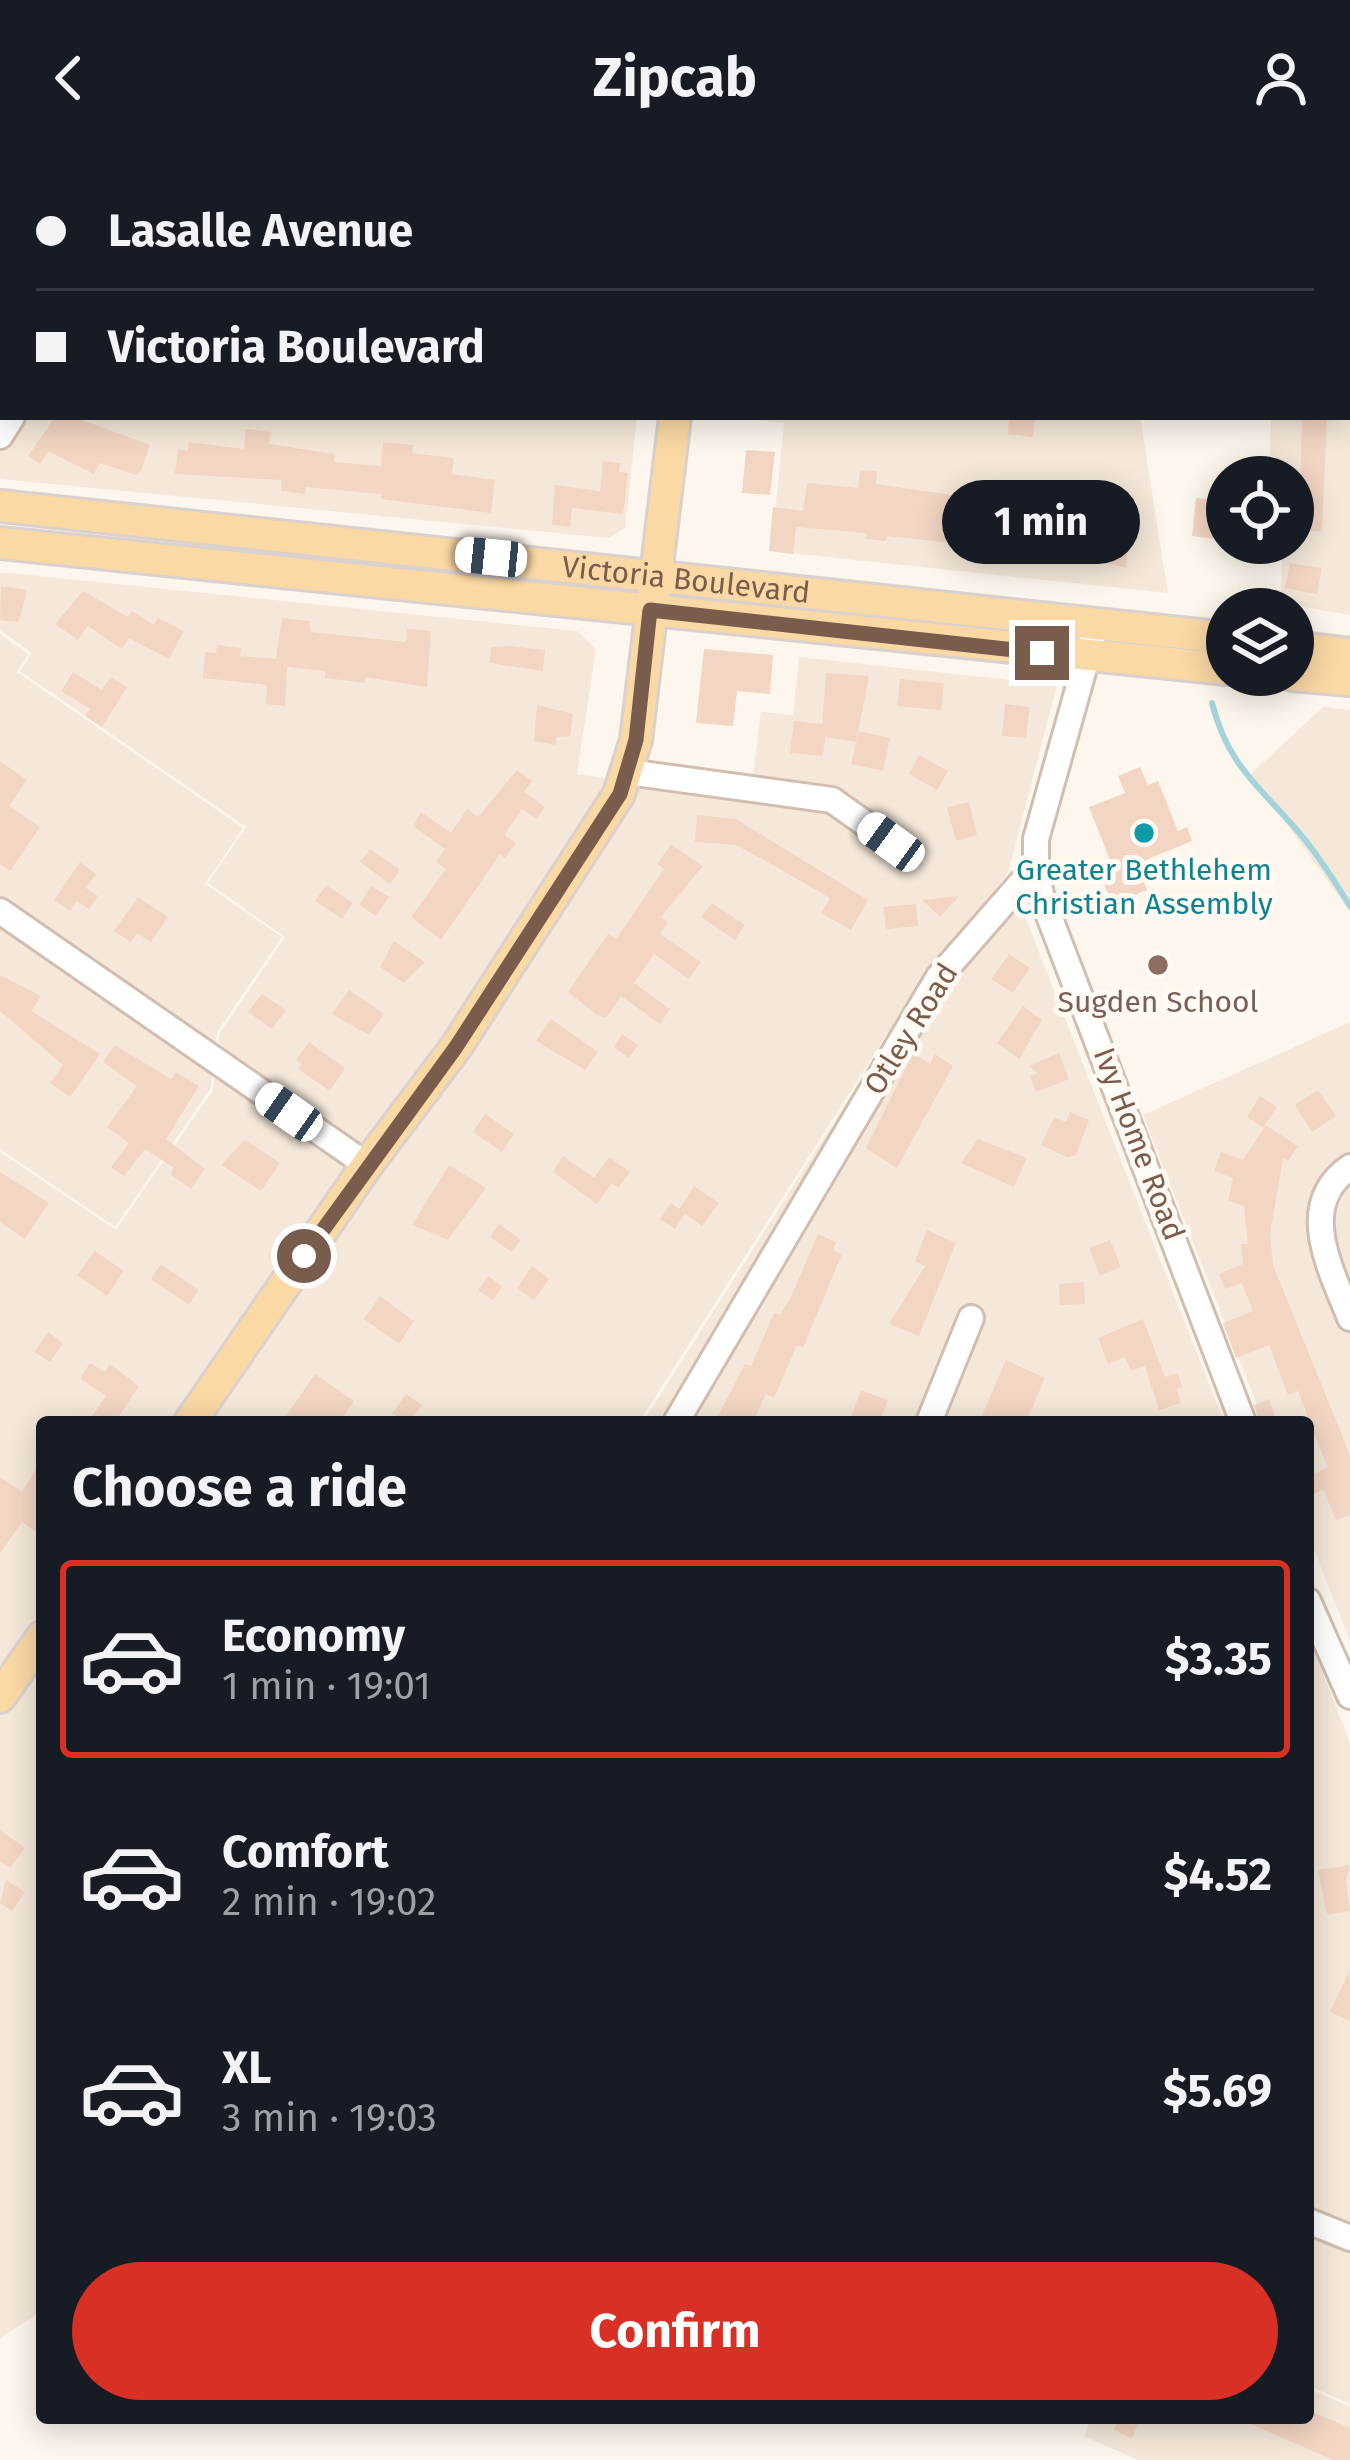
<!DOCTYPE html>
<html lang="en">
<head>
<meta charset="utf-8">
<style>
	:root { --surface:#171b24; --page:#242831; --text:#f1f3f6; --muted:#9ea1a6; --line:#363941; --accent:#d93025 }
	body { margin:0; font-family:"Fira Sans",sans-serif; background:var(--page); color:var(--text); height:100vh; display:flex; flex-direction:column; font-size:45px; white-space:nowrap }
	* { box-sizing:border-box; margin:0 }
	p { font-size:39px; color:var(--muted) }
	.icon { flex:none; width:66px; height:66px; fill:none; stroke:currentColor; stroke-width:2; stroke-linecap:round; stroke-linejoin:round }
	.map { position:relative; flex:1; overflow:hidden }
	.sheet { position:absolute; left:36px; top:1260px; width:1278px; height:1008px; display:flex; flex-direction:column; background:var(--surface); border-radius:12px; box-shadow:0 6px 30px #0003 }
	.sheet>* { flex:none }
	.top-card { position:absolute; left:0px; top:0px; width:1350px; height:264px; box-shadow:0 6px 30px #0003; display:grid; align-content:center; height:264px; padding:0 36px; background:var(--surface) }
	.fabs { position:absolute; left:1206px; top:300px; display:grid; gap:24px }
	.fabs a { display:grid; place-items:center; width:108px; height:108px; border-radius:50%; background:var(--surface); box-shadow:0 6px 30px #0003; font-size:60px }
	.end { position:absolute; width:54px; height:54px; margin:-27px; border:15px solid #7a5c4d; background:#fff; box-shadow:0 0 0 6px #fff }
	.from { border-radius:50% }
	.bubble { position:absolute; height:84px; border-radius:42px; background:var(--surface); box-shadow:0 6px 30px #0003; font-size:39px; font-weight:700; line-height:84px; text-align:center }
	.car { position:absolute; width:36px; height:72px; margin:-36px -18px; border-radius:15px; box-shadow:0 0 9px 3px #0007; background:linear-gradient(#fff 24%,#345 0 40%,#fff 0 76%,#345 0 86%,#fff 0) }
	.top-card b { display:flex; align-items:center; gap:42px; height:114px; font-size:45px }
	.top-card b+b { border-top:3px solid var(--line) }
	.top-card i { width:30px; height:30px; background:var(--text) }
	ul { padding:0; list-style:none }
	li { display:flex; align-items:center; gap:36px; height:198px; margin:0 24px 18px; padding:0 12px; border:6px solid transparent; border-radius:12px }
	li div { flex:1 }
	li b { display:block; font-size:45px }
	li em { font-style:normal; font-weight:700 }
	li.selected { border-color:var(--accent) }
	li>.icon { width:108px; height:108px; stroke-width:1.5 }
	h2 { padding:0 36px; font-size:54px; line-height:144px }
	.primary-button { display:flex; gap:24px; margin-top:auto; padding:24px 36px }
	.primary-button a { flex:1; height:138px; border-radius:72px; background:var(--accent); color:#fff; font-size:48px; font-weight:700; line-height:138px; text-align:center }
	header { display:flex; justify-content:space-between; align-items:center; height:156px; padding:0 36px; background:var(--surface); font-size:54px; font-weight:700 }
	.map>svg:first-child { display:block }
	.residential { fill:#f5e8da }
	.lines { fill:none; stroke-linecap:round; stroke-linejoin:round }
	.stream { stroke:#a5d3da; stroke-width:6 }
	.building { fill:#f3d5c3 }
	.minor-casing { stroke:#d1beb0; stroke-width:30 }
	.major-casing { stroke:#dad1cd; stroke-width:36 }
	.minor { stroke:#fff; stroke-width:24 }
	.major { stroke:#fbd9a5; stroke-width:30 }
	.route { stroke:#7a5c4d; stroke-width:15 }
	.culture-dot { fill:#0f9aa8; stroke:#fffaf3; stroke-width:4.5 }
	.education-dot { fill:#8d6e63; stroke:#fffaf3; stroke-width:4.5 }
	.labels { text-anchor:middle; stroke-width:10; stroke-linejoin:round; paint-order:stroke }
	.street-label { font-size:30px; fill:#7a5c4d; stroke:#fffaf3 }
	.culture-label { font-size:30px; fill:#0d838f; stroke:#fffaf3 }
	.education-label { font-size:30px; fill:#785e54; stroke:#fffaf3 }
</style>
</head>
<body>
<header><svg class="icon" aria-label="back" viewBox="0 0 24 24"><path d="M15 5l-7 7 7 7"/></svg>Zipcab<svg class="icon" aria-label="person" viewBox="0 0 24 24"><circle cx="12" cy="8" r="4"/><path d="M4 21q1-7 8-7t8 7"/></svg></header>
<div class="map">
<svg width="1350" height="2304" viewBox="0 0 1350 2304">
	<rect width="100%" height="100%" fill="#fdf6ec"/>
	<path class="residential" d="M0 0H1053L1054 3H3V261H637L625 372 609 382 0 323Z
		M1060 0H1350V459L1281 447 1282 387H1293V321H1269L1271 261H1347V3Z
		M732 261H1140L1168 437 771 395 784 267Z
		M0 416 577 475 596 493 577 618 750 644 761 556 793 559 799 501 1057 529 1008 717 910 842 639 1266H42V2155L0 2182V996L116 1074 213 934 220 877 285 781 208 727 246 671 20 515 32 497 0 474Z
		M0 478 28 498 17 516 243 672 205 728 282 781 217 876 210 933 115 1071 0 993Z
		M1323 551 1350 554V756L1251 618Z
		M1009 720 1224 1266H643L912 844Z
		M1350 866V1485L1308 1378V1266H1264L1143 959Z
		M1308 1480 1350 1587V2248L1308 2229Z
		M1308 2232 1350 2251V2304H1138L1084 2280 1091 2262H1308Z"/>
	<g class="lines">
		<path class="stream" d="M1212 547C1228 609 1256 627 1295 672 1315 694 1334 724 1350 750"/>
	</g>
	<path class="building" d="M55 261H74L150 289 141 315 136 319 100 307 94 318 49 296 40 308 28 300Z
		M1009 261H1035L1033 281 1008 278Z
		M1302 261H1327L1322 376 1293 374V346H1300Z
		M246 273 271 276 269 288 335 298 334 306 381 310 383 286 413 289 412 297 454 302 452 318 495 324 491 357 381 343V338L306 331 305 338 282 335 281 324 175 318 178 293 188 295 189 286 244 293Z
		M746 294 775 296 770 339 742 337Z
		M603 305 620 307 619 316 628 317 623 358 572 352 570 371 552 369 555 329 600 335Z
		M860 314 877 315 876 328 952 339V345H960L959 356 1015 362 1042 358V364L1057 365 1056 372 1097 375 1098 367 1117 368 1116 380 1128 381 1126 412 1084 401 887 380 886 385 866 383 867 377 796 371 793 398 769 395 773 351 803 355 807 327 858 332Z
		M1196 342 1227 345 1224 384 1192 380Z
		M1290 407 1322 412 1317 438 1285 432Z
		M1 430 27 434 19 466 0 464Z
		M83 435 128 461 132 455 154 469 158 462 184 475 169 503 129 482 122 493 88 470 78 484 55 468Z
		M282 462 309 465 311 476 406 486 407 473 431 475 427 531 365 521V527L325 522V515L287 511 285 550 266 548 267 529 203 522 205 496 216 497 217 489 241 492 240 500 276 503Z
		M510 490 545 494 543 515 490 507 491 491Z
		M704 493 773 499 770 538 737 535 733 570 696 567Z
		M73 516 102 534 110 521 127 531 102 571 85 560 90 553 61 535Z
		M826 517 869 520 856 586 825 581 823 600 790 597 794 565 822 568Z
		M900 523 944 527 941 554 897 550Z
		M1005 548 1030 551 1026 582 1002 580Z
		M537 549 573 558 570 580 557 581 556 589 534 585Z
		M859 575 890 582 883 615 851 608Z
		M919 599 948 615 937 634 909 618Z
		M0 605 27 624 9 650 40 671 10 715 0 708Z
		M1140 611 1148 629 1158 625 1178 675 1187 671 1192 685 1148 703 1151 712 1140 716 1147 734 1112 748 1099 715 1112 709 1089 651 1125 637 1118 620Z
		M517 614 532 625 524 636 545 651 537 663 522 653 504 679 516 687 505 702 500 698 441 784 411 761 446 713 436 706 445 693 413 670 421 656 451 677 467 653 478 661Z
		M969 646 977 679 956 685 947 652Z
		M697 659 736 663 868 744 851 774 821 757 830 742 778 712 736 689 695 686Z
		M671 688 703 710 661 761 668 766 660 778 701 806 689 823 654 798 634 827 670 853 660 868 621 840 606 862 597 859 568 836 608 778 616 783 664 713 657 708Z
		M370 693 400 714 390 728 360 706Z
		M80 706 96 718 86 732 98 740 89 753 77 745 70 755 54 744Z
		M326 729 353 747 342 763 315 745Z
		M371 730 389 741 376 760 359 749Z
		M959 740 940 761 922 744Z
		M138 741 168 761 151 786 137 777 131 786 114 775Z
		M712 747 745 769 735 784 701 761Z
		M916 748 918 770 886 773 883 751Z
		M394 785 425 806 404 827 380 811Z
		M1009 798 1030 812 1013 837 991 823Z
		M0 819 41 840 31 855 100 898 70 941 50 927 63 909 0 855Z
		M349 834 384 858 369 879 332 858Z
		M262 838 286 854 272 873 248 856Z
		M1023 850 1042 864 1019 903 997 887Z
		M551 863 598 896 585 914 536 885Z
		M622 878 638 889 629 902 614 891Z
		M309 886 345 912 330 935 298 913 302 908 296 904Z
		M115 889 171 923 176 916 199 930 166 983 205 1013 191 1033 170 1018 174 1012 145 993 124 1020 111 1011 129 987 107 971 137 930 103 906Z
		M913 897 930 908 935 898 953 910 897 1012 866 992Z
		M1059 897 1069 923 1036 936 1030 920 1038 917 1029 910Z
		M1318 934 1336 960 1312 976 1295 949Z
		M1260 940 1277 951 1263 972 1247 961Z
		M1070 956 1089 964 1076 999 1067 1001 1041 989 1054 961 1066 966Z
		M485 958 514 978 502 996 473 976Z
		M1266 969 1298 990 1288 1005 1283 1002 1270 1077 1273 1109 1350 1299V1359L1336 1364 1323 1334 1308 1340V1321L1328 1311 1314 1278 1308 1280 1309 1264 1298 1235 1288 1239 1269 1189 1236 1202 1223 1167 1253 1155 1242 1127 1225 1133 1219 1118 1243 1108 1241 1088H1248L1244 1050 1228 1045 1233 1022 1214 1015 1221 996 1243 1004Z
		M978 983 1027 1002 1014 1031 961 1007Z
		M245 984 280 1007 261 1035 221 1009Z
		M563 1000 594 1022 609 1001 630 1016 618 1032 612 1027 597 1048 553 1016Z
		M449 1009 486 1032 448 1084 412 1069Z
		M0 1016 49 1047 25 1083 0 1066Z
		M694 1030 719 1047 702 1070 685 1058 675 1073 660 1063 671 1047 679 1053Z
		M499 1068 521 1084 512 1096 490 1081Z
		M927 1074 956 1087 919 1180 889 1168 925 1110 915 1105Z
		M818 1078 836 1086 833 1094 842 1098 803 1192 797 1189 774 1242 766 1238 753 1266H715L745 1208 751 1210 774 1157 780 1159 790 1143Z
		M1110 1084 1121 1111 1100 1120 1089 1092Z
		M95 1095 124 1115 107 1140 77 1119Z
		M161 1108 199 1134 189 1149 151 1123Z
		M532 1110 549 1123 534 1144 517 1132Z
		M488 1120 502 1130 493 1144 478 1134Z
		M1084 1126 1085 1148 1060 1149 1059 1128Z
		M380 1140 414 1165 399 1188 364 1163Z
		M1143 1163 1165 1221 1178 1217 1182 1231 1177 1233 1181 1247 1159 1254 1145 1210 1131 1215 1125 1201 1108 1208 1098 1182Z
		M48 1176 63 1187 50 1206 34 1196Z
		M1006 1204 1045 1222 1026 1266H979Z
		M90 1207 105 1216 110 1208 139 1230 115 1266H88L106 1240 80 1222Z
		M315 1218 354 1245 339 1266H282Z
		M861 1234 888 1244 879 1266H849Z
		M406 1238 422 1249 410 1266 392 1258Z
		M1269 1243 1277 1266H1259L1254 1249Z
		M42 1303V1380L22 1366 0 1397V1321L22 1336Z
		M0 1674 25 1692 10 1712 0 1705Z
		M1350 1709 1346 1725 1350 1755 1327 1759 1318 1714Z
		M6 1724 25 1736 12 1755 0 1747Z
		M1350 1814V1865L1330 1856Z
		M1308 2254 1350 2272V2304H1333L1237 2262H1308Z
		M1119 2262H1141L1132 2282 1114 2274Z"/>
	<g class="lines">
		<g class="minor-casing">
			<path id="minor" d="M139 0 144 3
				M183 3 184 0
				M1171 3V0
				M0 280 12 261
				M628 616 832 644 891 686
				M1036 710 1041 739 1243 1266
				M0 755 367 1009
				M1350 1011C1295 1049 1331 1113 1350 1162
				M676 1266 938 822 1036 710V683L1097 466
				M929 1266 971 1162
				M1308 1445 1350 1540
				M1308 2065 1350 2082"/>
		</g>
		<g class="major-casing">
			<g id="major">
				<path d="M704 3 705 0"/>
				<path id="s1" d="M0 350 1227 482"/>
				<path d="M0 387 1227 513"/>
				<path d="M1293 491 1350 498"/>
				<path d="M1292 519 1350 524"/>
				<path d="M190 1266 367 1009 456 891 619 638 636 584 675 261"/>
				<path d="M0 1541 42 1481"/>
			</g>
		</g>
		<use href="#minor" class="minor"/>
		<use href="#major" class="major"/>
	</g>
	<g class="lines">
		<path class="route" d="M304 1100 456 891 620 638 636 584 650 454 1042 497"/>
	</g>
	<circle class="culture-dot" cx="1144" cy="677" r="12"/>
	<circle class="education-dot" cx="1158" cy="809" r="12"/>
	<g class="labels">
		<g class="street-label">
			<text dy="10" stroke="none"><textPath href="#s1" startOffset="690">Victoria Boulevard</textPath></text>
			<text transform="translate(911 873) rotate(-58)" y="10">Otley Road</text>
			<text transform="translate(1139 988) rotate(69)" y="10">Ivy Home Road</text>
		</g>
		<g class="culture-label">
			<text x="1144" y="724">Greater Bethlehem<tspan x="1144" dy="34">Christian Assembly</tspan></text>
		</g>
		<g class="education-label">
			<text x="1158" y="856">Sugden School</text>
		</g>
	</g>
</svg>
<div class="fabs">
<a><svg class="icon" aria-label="locate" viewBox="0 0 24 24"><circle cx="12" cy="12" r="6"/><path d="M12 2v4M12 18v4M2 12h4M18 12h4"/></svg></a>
<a><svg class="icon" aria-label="layers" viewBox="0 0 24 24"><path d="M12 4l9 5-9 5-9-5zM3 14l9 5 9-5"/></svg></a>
</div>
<i class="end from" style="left:304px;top:1100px"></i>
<i class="end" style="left:1042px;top:497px"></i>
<div class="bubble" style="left:942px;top:324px;width:198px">1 min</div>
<i class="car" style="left:491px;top:401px;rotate:276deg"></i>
<i class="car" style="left:891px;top:686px;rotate:306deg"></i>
<i class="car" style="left:289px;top:956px;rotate:305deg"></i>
<div class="top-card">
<b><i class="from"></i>Lasalle Avenue</b>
<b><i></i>Victoria Boulevard</b>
</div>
<section class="sheet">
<h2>Choose a ride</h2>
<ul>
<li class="selected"><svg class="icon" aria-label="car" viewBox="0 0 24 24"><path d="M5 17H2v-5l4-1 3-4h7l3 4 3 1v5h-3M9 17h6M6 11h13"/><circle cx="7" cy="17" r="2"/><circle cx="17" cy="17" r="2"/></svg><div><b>Economy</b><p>1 min · 19:01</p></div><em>$3.35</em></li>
<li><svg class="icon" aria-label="car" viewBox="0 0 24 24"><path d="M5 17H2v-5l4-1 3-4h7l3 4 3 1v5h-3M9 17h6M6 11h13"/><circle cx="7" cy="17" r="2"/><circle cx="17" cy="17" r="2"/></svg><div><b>Comfort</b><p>2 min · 19:02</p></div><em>$4.52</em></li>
<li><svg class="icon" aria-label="car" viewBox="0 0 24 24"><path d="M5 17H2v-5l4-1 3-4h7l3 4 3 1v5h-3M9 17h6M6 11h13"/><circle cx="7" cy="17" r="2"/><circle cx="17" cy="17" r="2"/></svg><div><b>XL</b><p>3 min · 19:03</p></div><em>$5.69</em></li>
</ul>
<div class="primary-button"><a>Confirm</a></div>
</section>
</div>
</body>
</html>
